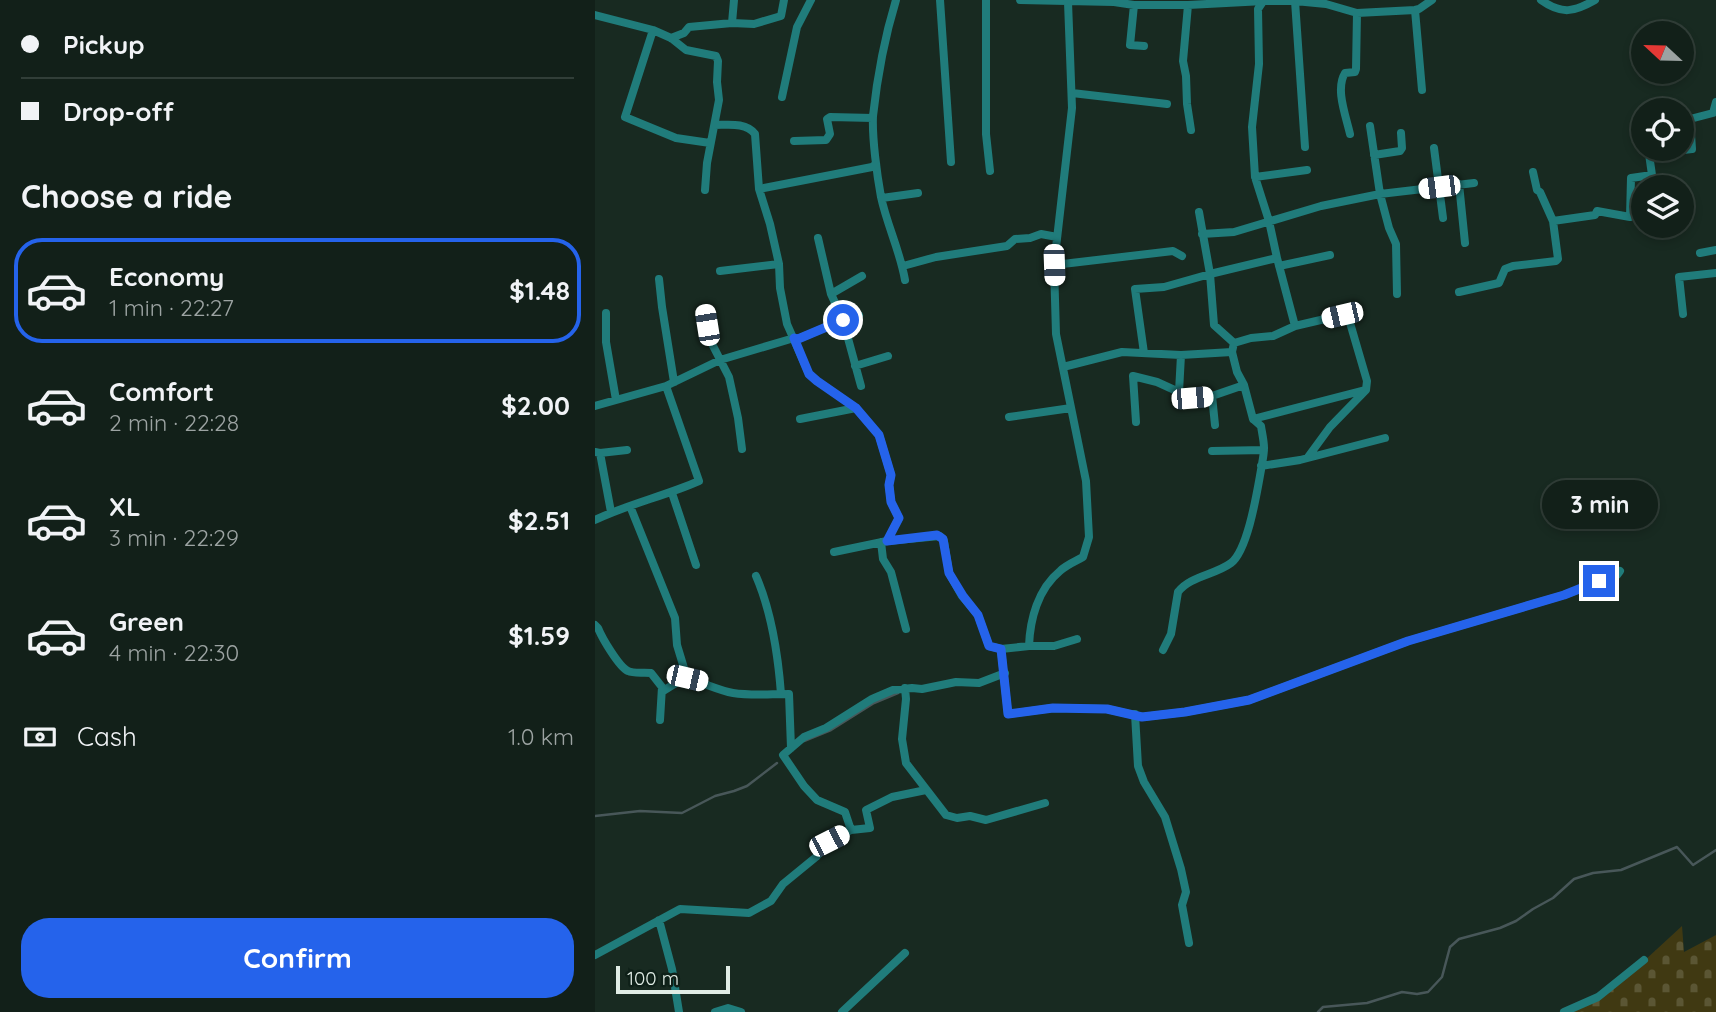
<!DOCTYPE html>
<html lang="en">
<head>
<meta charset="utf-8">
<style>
	:root { --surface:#122019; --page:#1b2822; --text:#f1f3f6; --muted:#9ca3a2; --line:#313e38; --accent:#2563eb }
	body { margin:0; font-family:Quicksand,sans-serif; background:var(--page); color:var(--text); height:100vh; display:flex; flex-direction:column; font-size:26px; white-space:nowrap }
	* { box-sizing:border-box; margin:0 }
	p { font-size:23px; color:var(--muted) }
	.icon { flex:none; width:38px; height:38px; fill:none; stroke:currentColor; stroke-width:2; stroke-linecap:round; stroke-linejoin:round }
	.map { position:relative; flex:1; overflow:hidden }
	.sheet { display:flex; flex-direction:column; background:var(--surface); width:595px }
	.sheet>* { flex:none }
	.top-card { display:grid; align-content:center; height:154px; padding:0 21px; background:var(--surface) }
	.needle { width:46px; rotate:292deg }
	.tools { position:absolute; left:1036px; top:21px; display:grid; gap:14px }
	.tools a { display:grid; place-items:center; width:63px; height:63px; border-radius:50%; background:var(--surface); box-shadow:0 4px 10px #0003,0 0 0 2px var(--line); font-size:35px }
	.scale { position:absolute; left:21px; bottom:18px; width:114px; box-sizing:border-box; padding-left:7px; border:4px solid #e0ece5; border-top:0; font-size:19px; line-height:24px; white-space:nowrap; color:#e0ece5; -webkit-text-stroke:5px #0e2018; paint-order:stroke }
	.end { position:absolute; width:32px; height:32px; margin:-16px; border:9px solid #2563eb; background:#fff; box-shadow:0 0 0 4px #fff }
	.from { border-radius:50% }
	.bubble { position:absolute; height:49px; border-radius:24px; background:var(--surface); box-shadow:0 4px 10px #0003,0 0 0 2px var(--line); font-size:23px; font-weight:800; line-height:49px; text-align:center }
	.car { position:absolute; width:21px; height:42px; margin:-21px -10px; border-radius:9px; box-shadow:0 0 5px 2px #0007; background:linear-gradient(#fff 24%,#345 0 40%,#fff 0 76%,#345 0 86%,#fff 0) }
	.top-card b { display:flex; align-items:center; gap:24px; height:66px; font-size:26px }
	.top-card b+b { border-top:2px solid var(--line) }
	.top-card i { width:18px; height:18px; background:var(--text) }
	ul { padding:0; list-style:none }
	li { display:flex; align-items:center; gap:21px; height:105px; margin:0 14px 10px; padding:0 7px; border:4px solid transparent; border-radius:28px }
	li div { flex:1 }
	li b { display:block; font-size:26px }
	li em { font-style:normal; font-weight:800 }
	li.selected { border-color:var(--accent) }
	li>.icon { width:63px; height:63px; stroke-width:1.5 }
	h2 { padding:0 21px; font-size:32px; line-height:84px }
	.pay { display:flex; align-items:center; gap:18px; height:77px; padding:0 21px; font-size:26px }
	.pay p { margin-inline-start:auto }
	.cta { display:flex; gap:14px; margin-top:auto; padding:14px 21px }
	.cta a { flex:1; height:80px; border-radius:28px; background:var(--accent); color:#fff; font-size:28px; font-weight:800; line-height:80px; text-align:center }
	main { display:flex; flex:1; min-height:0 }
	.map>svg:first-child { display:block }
	.cemetery { fill:url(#cemetery-stones) }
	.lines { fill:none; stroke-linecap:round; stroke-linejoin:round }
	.stream { stroke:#485759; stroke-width:2.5 }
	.minor { stroke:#207c7b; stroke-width:8 }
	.route { stroke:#2563eb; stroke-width:9 }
</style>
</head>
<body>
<main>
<section class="sheet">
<div class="top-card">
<b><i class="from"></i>Pickup</b>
<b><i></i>Drop-off</b>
</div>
<h2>Choose a ride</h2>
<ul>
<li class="selected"><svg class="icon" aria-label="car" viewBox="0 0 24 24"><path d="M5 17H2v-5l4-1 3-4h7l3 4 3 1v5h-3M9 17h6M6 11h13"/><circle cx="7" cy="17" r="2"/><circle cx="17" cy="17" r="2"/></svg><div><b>Economy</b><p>1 min · 22:27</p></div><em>$1.48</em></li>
<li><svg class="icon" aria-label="car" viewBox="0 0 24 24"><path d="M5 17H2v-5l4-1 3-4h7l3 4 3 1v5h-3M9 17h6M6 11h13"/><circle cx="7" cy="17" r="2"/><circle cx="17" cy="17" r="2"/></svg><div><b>Comfort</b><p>2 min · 22:28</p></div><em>$2.00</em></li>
<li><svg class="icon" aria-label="car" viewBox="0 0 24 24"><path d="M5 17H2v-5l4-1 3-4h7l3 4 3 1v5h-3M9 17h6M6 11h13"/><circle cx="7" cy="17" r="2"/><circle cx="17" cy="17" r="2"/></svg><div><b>XL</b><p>3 min · 22:29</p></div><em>$2.51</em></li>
<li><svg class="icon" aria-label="car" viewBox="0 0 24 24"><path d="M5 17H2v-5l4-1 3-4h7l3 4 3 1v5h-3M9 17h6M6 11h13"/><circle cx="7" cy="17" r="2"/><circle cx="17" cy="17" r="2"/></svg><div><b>Green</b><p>4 min · 22:30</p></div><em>$1.59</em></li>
</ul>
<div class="pay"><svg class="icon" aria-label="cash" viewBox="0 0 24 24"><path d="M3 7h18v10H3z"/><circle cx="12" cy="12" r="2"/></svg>Cash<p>1.0 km</p></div>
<div class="cta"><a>Confirm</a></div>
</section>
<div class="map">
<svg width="1121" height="1012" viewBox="0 0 1121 1012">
	<defs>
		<pattern id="cemetery-stones" width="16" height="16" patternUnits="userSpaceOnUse" patternTransform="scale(1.75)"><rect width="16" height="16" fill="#403912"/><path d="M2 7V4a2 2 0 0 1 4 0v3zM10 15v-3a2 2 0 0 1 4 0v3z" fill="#5b5634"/></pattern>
	</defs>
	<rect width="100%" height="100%" fill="#182a21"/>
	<path class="cemetery" d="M1087 926 1089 952 1121 935V1012H969L1003 997 1049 961Z"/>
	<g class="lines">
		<path class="stream" d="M209 741 236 730 279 703 303 693
			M0 816 45 811 87 813 120 796 139 791 152 786 182 763
			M723 1012 728 1007 772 1003 807 992 822 994 833 992 847 977 855 947 864 939 905 928 921 921 938 909 958 898 979 879 998 873 1026 870 1082 847 1098 865 1121 850"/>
		<path class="minor" d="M301 0C290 36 282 79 278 116 277 138 282 175 286 197 292 225 305 251 310 280
			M345 0 356 162
			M391 0V134L395 171
			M425 0 519 2 539 5H593L669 1H700L731 4 762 13 820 10 824 9 837 0
			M669 0 663 9 664 64 657 127 660 177 674 221 682 258 700 326
			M946 0C967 15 979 12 1000 0
			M700 1 710 147
			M539 5 535 45 549 46
			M593 5 588 61 591 76 592 104 596 130
			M820 10 827 90
			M0 15 58 30 76 38 91 50 121 56 123 61 122 82 124 100 112 163 110 190
			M137 23 139 0
			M58 30 30 117 81 138 115 143
			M76 38 89 33 94 27 137 23 159 24 186 16 189 0
			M477 93 572 104
			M187 97 202 27 216 0
			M120 125C133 125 151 122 160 134L164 189 175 224 184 264 185 288 192 324 214 374 222 381 261 408 284 435 296 475 294 485 296 502 304 518 292 541
			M775 126 785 194 794 228 801 244 802 294
			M755 134C751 116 740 89 750 73L760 72 761 69 762 13
			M199 141 231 140 235 134 232 119 235 117 278 118
			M839 148 848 218
			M779 155 805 151 807 148 806 133
			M660 177 712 170
			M864 184 870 243
			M164 189 277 167 281 164
			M287 198 323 193
			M604 212 615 274 619 325 639 343
			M958 221 1000 215 1002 211 1035 217 1036 178 1057 175 1054 154 1097 149 1095 119 1118 113 1121 102
			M607 234 639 232 726 206 785 194 879 183
			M223 238 236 294 248 320 266 386
			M1105 253 1121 250
			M459 265 578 251 587 256
			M308 266 341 257 412 246 420 239 435 238 446 234 462 237
			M684 266 735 255
			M125 271 184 264
			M64 279 67 307 79 382
			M864 292 904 283 910 269 918 266 961 261 963 259 958 221 945 192 942 190 938 172
			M236 294 267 276
			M110 310 115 340 134 377 143 418 147 449
			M11 313V342L21 400
			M1088 314 1084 277 1121 273
			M639 343 656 338 678 336 700 326 747 315 753 316 772 381 771 390 735 427 713 457
			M549 353 540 289 569 287 615 274 682 258
			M260 366 293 356
			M468 367 527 352 586 355 637 352
			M584 392 586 355
			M617 396 620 425
			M0 406 71 386 125 360 199 338 203 339 248 320 264 315
			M414 417 476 408
			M205 419 261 408
			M658 419 770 390
			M541 422 538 376 562 382 597 398 617 396 649 385
			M617 451 669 450
			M0 452 5 453 16 512
			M5 453 32 450
			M666 466 705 460 790 438
			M77 493 101 565
			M35 506 80 618 82 645 92 678
			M0 520C33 504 70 496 104 481L71 386
			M286 542 288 559 296 572 311 629
			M239 552 292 541 345 536 349 541 354 573 367 596 383 615 394 646 406 649 434 646H459L482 639
			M161 576C177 613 183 654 186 694
			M0 625 3 628C7 638 24 667 33 671 39 674 49 672 56 673L67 687 65 720
			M434 646C435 619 443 589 465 571 471 565 481 561 488 557L494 537 491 481 461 334 459 265 477 108 473 2
			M406 649 413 714 458 708 512 709 547 717 590 712 654 700 813 641 969 595 1022 575 1025 571
			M568 650 576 634 583 592C595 576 620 575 636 563 653 550 662 492 666 470 667 463 669 455 669 448 669 441 667 433 666 426L658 419 649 385 642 372 637 352 639 343
			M310 688 311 699 307 739 311 763 351 815 362 818 375 816 391 820 450 803
			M68 691 89 678C106 681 121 690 138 693 157 696 175 694 194 694L196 748
			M540 714 543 766 549 782 570 817 586 869 591 892 587 905 594 943
			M256 830 250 812 222 800 209 786 188 755 209 737 231 728 277 699 298 690 317 688 327 689 361 682 384 683 410 673
			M64 920 77 969 84 1012
			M0 955 85 909 154 913 176 901 188 884 221 857 235 841 256 830 275 828 271 810 297 797 331 790
			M120 1012 133 1008 146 1012
			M247 1012 310 953
			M969 1012 1003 997 1049 960"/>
	</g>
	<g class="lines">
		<path class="route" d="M248 320 203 339 199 338 214 374 222 381 261 408 284 435 296 475 294 485 296 502 304 518 292 541 342 535 348 539 354 573 368 596 383 615 394 646 406 649 413 714 458 708 512 709 547 717 590 712 654 700 813 641 969 595 1004 581"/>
	</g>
</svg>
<div class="tools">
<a><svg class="needle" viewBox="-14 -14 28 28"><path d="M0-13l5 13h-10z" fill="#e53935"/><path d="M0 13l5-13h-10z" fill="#9ca3a2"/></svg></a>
<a><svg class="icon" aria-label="locate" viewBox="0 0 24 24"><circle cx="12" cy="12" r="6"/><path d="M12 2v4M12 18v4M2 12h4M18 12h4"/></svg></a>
<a><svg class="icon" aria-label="layers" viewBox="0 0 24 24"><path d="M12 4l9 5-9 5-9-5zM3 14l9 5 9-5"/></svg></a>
</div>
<div class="scale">100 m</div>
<i class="end from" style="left:248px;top:320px"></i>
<i class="end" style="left:1004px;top:581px"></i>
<div class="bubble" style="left:947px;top:480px;width:116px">3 min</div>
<i class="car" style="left:844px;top:187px;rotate:263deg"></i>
<i class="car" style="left:459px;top:265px;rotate:178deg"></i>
<i class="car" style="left:747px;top:315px;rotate:257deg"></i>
<i class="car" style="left:112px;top:325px;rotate:351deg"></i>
<i class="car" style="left:597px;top:398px;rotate:85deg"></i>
<i class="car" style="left:92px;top:678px;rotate:103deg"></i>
<i class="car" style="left:234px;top:841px;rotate:63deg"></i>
</div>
</main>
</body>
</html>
